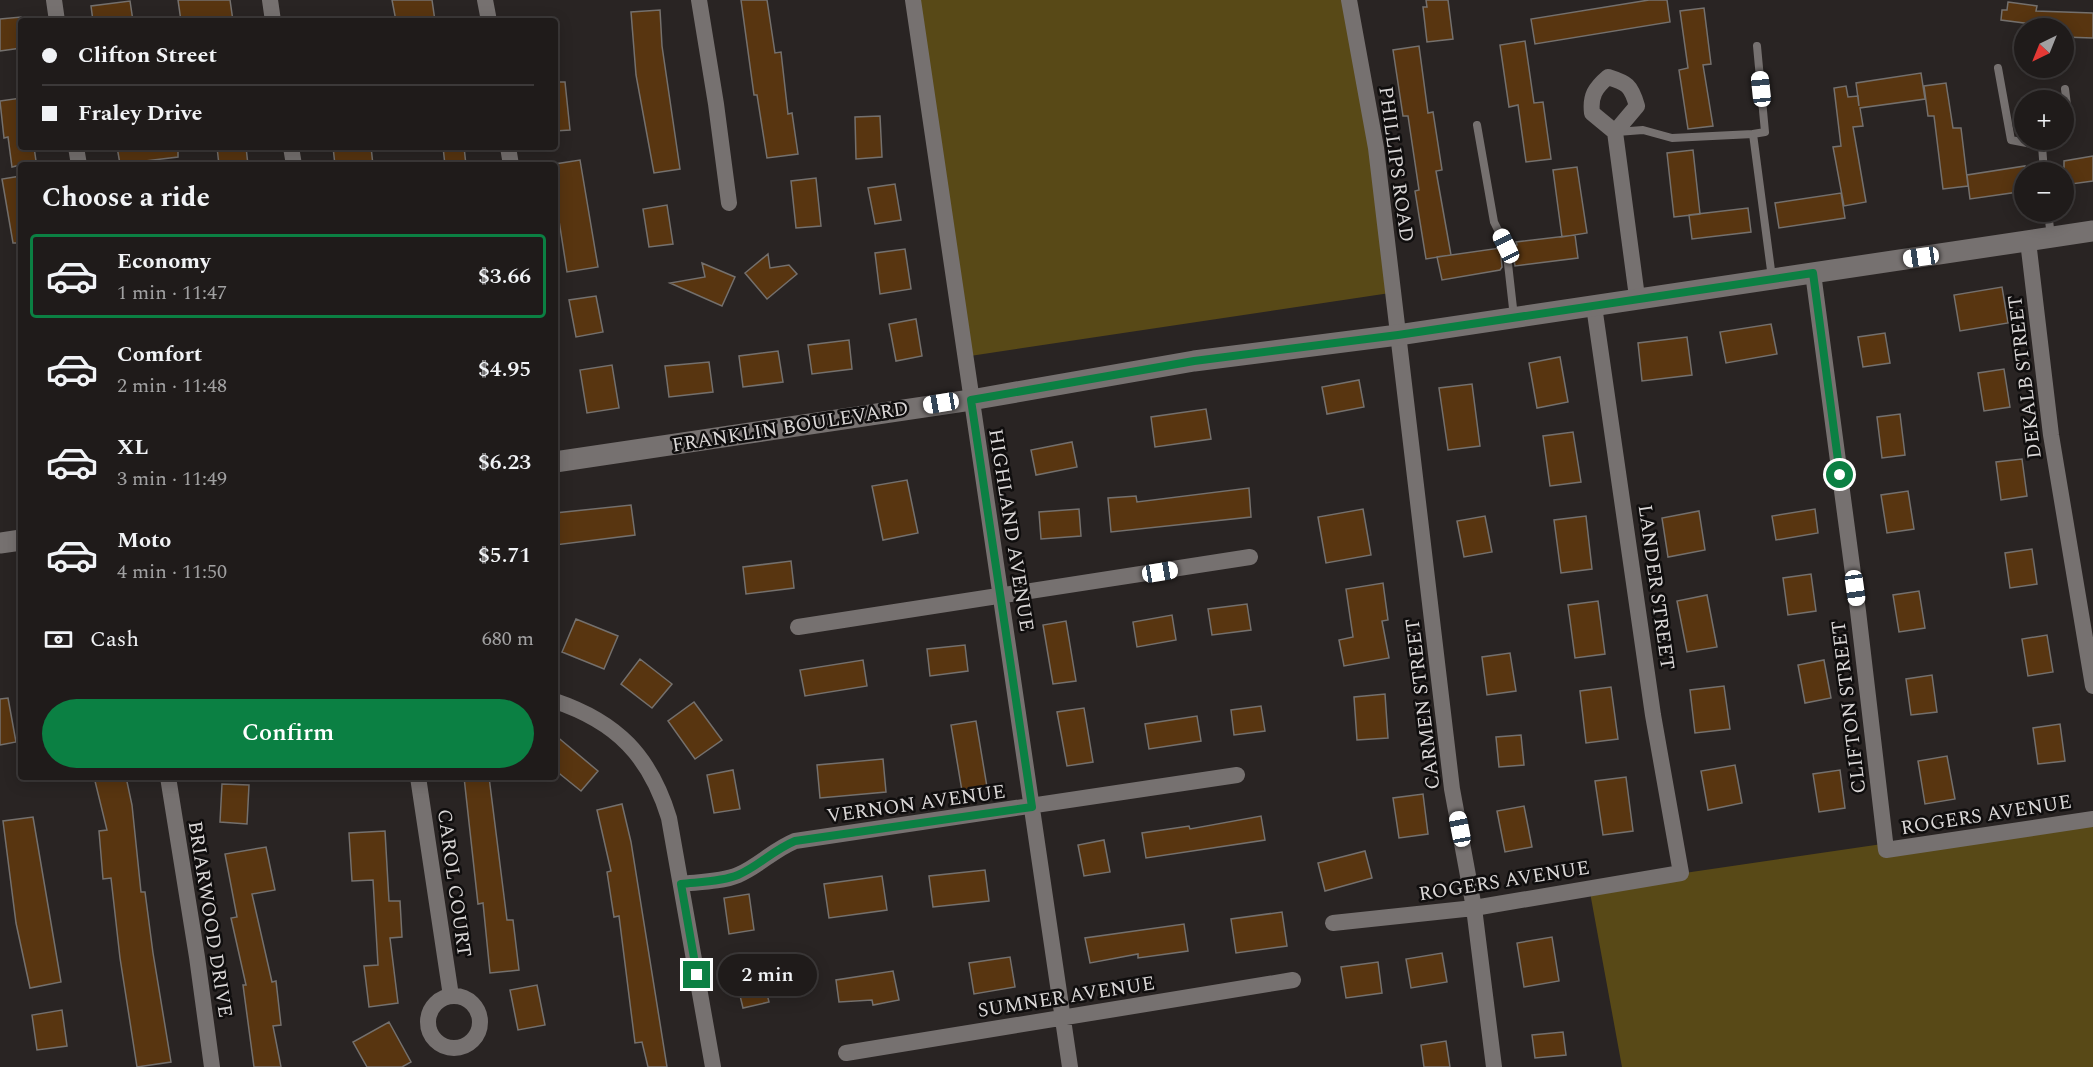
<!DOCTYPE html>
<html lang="en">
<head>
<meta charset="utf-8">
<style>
	:root { --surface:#1f1b1a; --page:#2c2827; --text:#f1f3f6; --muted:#a1a1a2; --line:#3c3939; --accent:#0b8043 }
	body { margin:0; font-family:Spectral,serif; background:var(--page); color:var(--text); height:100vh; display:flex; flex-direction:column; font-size:22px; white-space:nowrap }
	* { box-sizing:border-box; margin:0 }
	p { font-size:20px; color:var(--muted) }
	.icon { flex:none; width:33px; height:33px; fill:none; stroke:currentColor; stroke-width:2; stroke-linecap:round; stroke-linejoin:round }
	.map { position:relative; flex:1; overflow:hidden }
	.panel { position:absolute; left:18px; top:162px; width:540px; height:618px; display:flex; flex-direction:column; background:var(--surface); border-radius:6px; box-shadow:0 3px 15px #0003,0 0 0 2px var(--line) }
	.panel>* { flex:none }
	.guide { position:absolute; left:18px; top:18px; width:540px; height:132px; border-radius:6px; box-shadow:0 3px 15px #0003,0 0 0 2px var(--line); display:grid; align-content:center; height:132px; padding:0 24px; background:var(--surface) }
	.needle { width:39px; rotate:223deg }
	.tools { position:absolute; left:2014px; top:18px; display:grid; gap:12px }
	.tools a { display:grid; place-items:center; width:60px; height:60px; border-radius:50%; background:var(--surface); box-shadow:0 3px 15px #0003,0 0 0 2px var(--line); font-size:30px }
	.end { position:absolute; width:27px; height:27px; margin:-14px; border:8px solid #0b8043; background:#fff; box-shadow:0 0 0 3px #fff }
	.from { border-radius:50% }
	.bubble { position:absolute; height:42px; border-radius:21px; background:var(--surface); box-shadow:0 3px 15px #0003,0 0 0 2px var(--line); font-size:20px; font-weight:600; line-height:42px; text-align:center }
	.car { position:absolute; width:18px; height:36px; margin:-18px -9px; border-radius:8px; box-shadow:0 0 4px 2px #0007; background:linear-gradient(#fff 24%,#345 0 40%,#fff 0 76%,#345 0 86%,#fff 0) }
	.guide b { display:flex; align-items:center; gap:21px; height:57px; font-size:22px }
	.guide b+b { border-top:2px solid var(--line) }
	.guide i { width:15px; height:15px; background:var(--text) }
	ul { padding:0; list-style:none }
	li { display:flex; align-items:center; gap:18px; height:84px; margin:0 12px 9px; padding:0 12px; border:3px solid transparent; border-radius:6px }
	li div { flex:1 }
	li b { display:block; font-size:22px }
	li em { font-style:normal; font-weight:600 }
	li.active { border-color:var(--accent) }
	li>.icon { width:54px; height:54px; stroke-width:1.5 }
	h2 { padding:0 24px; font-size:27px; line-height:72px }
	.pay { display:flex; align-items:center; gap:15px; height:66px; padding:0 24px; font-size:22px }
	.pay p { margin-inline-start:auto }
	.primary-button { display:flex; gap:12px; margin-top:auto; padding:12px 24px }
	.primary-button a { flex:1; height:69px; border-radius:36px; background:var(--accent); color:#fff; font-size:24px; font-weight:600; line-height:69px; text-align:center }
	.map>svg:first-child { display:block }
	.green { fill:#584917 }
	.building { fill:#583510; stroke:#74706d; stroke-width:1.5 }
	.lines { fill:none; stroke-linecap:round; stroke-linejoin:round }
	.service { stroke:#767170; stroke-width:8 }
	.minor { stroke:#767170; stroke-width:16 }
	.tertiary { stroke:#767170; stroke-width:21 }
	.route { stroke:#0b8043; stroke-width:8 }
	.labels { text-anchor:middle; stroke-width:5; stroke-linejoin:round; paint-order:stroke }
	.street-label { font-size:20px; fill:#dad7d7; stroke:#100e0e }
</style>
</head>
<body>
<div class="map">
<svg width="2093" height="1067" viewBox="0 0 2093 1067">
	<rect width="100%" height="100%" fill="#292423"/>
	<path class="green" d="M915 0H1352L1390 293 970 356Z
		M2093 813V1067H1622L1589 887Z"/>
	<path class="building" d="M178 0H230L233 21H181Z
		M392 0H432L435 21H396Z
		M741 0H767L775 53 781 52 788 114 792 113 798 154 767 158 757 95H754Z
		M1426 0H1448L1453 39 1427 42 1423 7H1427Z
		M1649 0H1667L1670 22 1535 44 1531 19Z
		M130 1 133 21H93L91 6Z
		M2008 2 2037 6 2036 11 2093 13V38L2064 37V28L2001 20 2002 10H2007Z
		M1704 8 1711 64 1703 65 1713 126 1688 129 1679 70 1688 68 1680 11Z
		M660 10 662 46 680 169 654 173 636 75 631 12Z
		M21 17V48L0 51V19Z
		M1525 41 1534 103 1543 102 1551 159 1526 162 1518 105 1509 107 1500 45Z
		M1419 46 1428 113 1433 112 1442 170 1436 171 1451 255 1426 259 1415 191 1419 190 1408 116H1403L1393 50Z
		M1921 73 1925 99 1860 108 1863 126 1853 127 1866 202 1844 206 1833 147 1841 146 1834 88 1846 86 1848 97 1858 96 1859 106 1856 83Z
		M555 82H565L570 130 555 131Z
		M1946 83 1953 128H1961L1968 186 1943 189 1934 116H1928L1924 86Z
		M21 98V147H34L36 161 12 167 8 137 4 138 0 101Z
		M880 116 882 157 856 159 855 117Z
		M117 147H178V157L120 164Z
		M217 147H246L248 165H219Z
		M333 147H371L373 165H335Z
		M443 147H464L466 165H445Z
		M1693 150 1700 214 1674 217 1667 153Z
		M2093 156V181L2064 185V161Z
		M580 160 598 267 567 272 555 195V164Z
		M2025 166V191L1970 199 1967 175Z
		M1577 167 1587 233 1562 237 1553 170Z
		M21 176V243H13L2 179Z
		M816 178 821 226 796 228 791 181Z
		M895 184 901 220 875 224 868 188Z
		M1841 193 1845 218 1779 228 1775 203Z
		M667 205 673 244 649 247 643 209Z
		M1748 208 1751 232 1692 239 1689 215Z
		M1575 235 1578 258 1515 266 1512 246 1517 245 1516 242Z
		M1500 248 1502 267 1500 270 1442 280 1437 257Z
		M905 249 911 289 880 294 875 253Z
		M768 254 770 268 789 265 797 274 767 299 745 273Z
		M702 263 735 277 722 306 670 283 705 277Z
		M2002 287 2008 323 1960 331 1954 295Z
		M596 296 603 332 576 337 569 300Z
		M916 319 922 356 896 361 889 324Z
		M1771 324 1777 354 1726 363 1720 332Z
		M1885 333 1890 363 1863 367 1858 337Z
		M1687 337 1692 375 1642 381 1638 343Z
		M849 340 852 369 812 374 808 345Z
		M778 351 783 382 743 387 739 356Z
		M1560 357 1568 402 1537 408 1529 363Z
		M709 362 713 392 669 397 665 366Z
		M612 365 619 408 587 413 580 370Z
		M2004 369 2010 407 1984 411 1978 373Z
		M1359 380 1364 407 1327 414 1322 387Z
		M1472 384 1480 446 1448 450 1439 388Z
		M1206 409 1211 439 1155 447 1151 417Z
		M1900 414 1905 455 1882 458 1877 417Z
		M1573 432 1581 482 1550 486 1543 436Z
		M1072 442 1077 467 1036 475 1031 450Z
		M2022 459 2027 496 2001 500 1996 462Z
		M907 480 918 533 883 540 872 486Z
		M1249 488 1251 517 1111 532 1108 498 1136 496 1137 502Z
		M1908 491 1914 529 1887 533 1881 495Z
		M631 505 635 535 555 545V513Z
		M1079 509 1081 536 1041 539 1039 512Z
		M1363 509 1371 555 1326 563 1318 517Z
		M1815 509 1818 533 1776 540 1772 516Z
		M1699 511 1705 550 1668 557 1662 518Z
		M1485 516 1492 552 1464 557 1457 521Z
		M1586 516 1592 569 1561 573 1554 520Z
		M2032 549 2037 584 2010 588 2005 553Z
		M791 561 794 588 746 594 743 567Z
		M1811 574 1816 611 1788 615 1783 578Z
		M1383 583 1388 620 1382 621 1389 658 1344 666 1339 640 1353 637 1346 589Z
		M1919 591 1925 628 1899 632 1893 595Z
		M1707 595 1717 647 1687 652 1677 601Z
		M1598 601 1605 654 1575 658 1568 605Z
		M1247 604 1251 630 1212 635 1208 609Z
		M1172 615 1176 640 1137 647 1133 622Z
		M576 619 618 636 604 669 562 652Z
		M1066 621 1076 681 1053 684 1043 625Z
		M2047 635 2053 672 2028 676 2022 639Z
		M965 645 968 671 930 676 927 649Z
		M1510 653 1516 691 1487 695 1482 657Z
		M640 659 672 684 652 708 621 684Z
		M863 660 867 686 805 696 800 670Z
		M1824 660 1831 698 1805 703 1798 665Z
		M1932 675 1937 712 1911 715 1906 679Z
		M1724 686 1730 729 1695 733 1690 690Z
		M1611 687 1618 739 1586 743 1580 691Z
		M1385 694 1388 738 1357 740 1354 697Z
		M8 698 16 742 0 745V699Z
		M694 702 722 740 695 759 668 721Z
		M1261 706 1265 731 1234 735 1231 710Z
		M1084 708 1093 762 1067 766 1057 712Z
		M1197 716 1201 741 1149 749 1145 724Z
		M976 721 987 787 962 791 951 725Z
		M2060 724 2065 761 2038 764 2033 728Z
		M555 735 598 771 581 791 555 770Z
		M1521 735 1524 765 1499 767 1496 737Z
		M1947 756 1955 799 1925 804 1918 761Z
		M883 759 886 792 820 798 817 765Z
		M1735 765 1742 803 1708 810 1701 771Z
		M733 770 740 809 714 813 707 775Z
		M1840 770 1845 808 1819 812 1813 774Z
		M94 777H126L132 805 141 892H145L153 953 171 1062 137 1067 120 958 111 878 103 879 99 831 107 830Z
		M464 777H489L507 920H513L519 970 490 973 483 903 478 904Z
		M1626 777 1633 831 1603 835 1595 781Z
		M222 784 249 785 247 824 220 822Z
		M1423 794 1428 834 1399 838 1393 798Z
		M622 804 631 842 667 1067H648L642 1042 635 1043 619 916 614 917 607 872 611 871 597 810Z
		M1524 806 1532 847 1505 852 1497 811Z
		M1261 816 1265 840 1146 858 1142 833 1189 826 1190 829Z
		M33 817 61 982 30 988 16 923 3 821Z
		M385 831 389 901H400L402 937 390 938 398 1003 369 1007 364 966 378 965 373 880 352 881 349 833Z
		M1104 840 1110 872 1084 876 1078 845Z
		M266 847 275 890 252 894 272 982 276 981 281 1025 273 1026 281 1067H254L243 985H246L231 918 237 917 225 854Z
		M1365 851 1372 878 1325 891 1318 863Z
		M985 870 989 901 933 907 929 876Z
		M882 876 887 910 829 918 824 884Z
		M749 894 754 930 729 934 724 898Z
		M1282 912 1287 946 1236 953 1231 919Z
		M1184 924 1188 951 1138 958V954L1090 963 1085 938Z
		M1552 937 1559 981 1524 987 1517 943Z
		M1442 953 1447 982 1411 988 1406 959Z
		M1010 957 1015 987 974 994 969 963Z
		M1378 962 1382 993 1346 998 1341 967Z
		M760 965 769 1002 743 1008 734 971Z
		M893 971 899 1000 873 1005 872 1000 839 1002 836 980Z
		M537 985 545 1025 518 1030 510 990Z
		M62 1010 67 1046 37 1050 32 1015Z
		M389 1022 411 1062 402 1067H367L353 1042Z
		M1563 1032 1566 1055 1535 1058 1532 1035Z
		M1446 1041 1450 1067H1424L1421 1045Z"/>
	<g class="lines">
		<path class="service" d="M1998 68 2011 140 2042 146 2044 172
			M1477 125 1494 222 1506 246 1514 317
			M1617 132 1643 130 1672 138 1753 134 1772 278
			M2064 133 2070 129 2065 89
			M1753 134 1765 132 1757 46
			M2042 146 2053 140
			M2048 212 2051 237"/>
		<path class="minor" d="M54 0 57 21
			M270 0 273 21
			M485 0 489 21
			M699 0 716 104 729 203
			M913 0 1070 1067
			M1349 0 1376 148 1452 789 1474 908 1494 1067
			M1608 77C1627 83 1631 85 1637 106L1615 132 1592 113C1590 96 1595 88 1608 77Z
			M1615 132 1637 297
			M76 147 79 165
			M291 147 294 165
			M508 147 511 165
			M2028 241 2051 435 2093 686
			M1813 273 1858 611 1886 850 2093 819
			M798 627 1250 557
			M555 701C617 722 650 756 669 818L713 1067
			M168 777 197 957 212 1067
			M418 777 451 996
			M681 884C698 882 721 882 738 875 759 866 773 850 795 841L1237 775
			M1333 923 1474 908 1681 873 1653 715 1594 306
			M428 1022a26 26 0 1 1 52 0a26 26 0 1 1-52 0Z
			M846 1053 1293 980"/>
		<path class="tertiary" d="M555 462 971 400 1194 361 1398 335 2093 231
			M0 543 21 540"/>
	</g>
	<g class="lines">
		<path class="route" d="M697 975 681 884C698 882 721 882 738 875 759 866 773 850 795 841L1032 807 971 400 1194 361 1398 335 1813 273 1840 475"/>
	</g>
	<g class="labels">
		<g class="street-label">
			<text transform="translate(1397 164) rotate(82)" y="7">PHILLIPS ROAD</text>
			<text transform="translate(2024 377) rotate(-97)" y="7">DEKALB STREET</text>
			<text transform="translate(790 426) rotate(-9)" y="7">FRANKLIN BOULEVARD</text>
			<text transform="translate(1012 530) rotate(81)" y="7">HIGHLAND AVENUE</text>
			<text transform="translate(1657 587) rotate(82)" y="7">LANDER STREET</text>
			<text transform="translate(1422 704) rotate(-97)" y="7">CARMEN STREET</text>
			<text transform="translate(1848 707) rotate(-97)" y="7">CLIFTON STREET</text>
			<text transform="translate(916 803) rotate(-8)" y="7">VERNON AVENUE</text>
			<text transform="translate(1986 814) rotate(-9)" y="7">ROGERS AVENUE</text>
			<text transform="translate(1504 880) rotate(-9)" y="7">ROGERS AVENUE</text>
			<text transform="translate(455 883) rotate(82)" y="7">CAROL COURT</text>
			<text transform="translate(211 919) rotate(81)" y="7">BRIARWOOD DRIVE</text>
			<text transform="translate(1066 996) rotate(-9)" y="7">SUMNER AVENUE</text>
		</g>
	</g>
</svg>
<div class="tools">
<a><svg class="needle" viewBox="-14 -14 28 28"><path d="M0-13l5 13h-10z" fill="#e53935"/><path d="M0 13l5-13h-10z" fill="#a1a1a2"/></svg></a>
<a>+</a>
<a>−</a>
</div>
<i class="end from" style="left:1840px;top:475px"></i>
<i class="end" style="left:697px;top:975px"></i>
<div class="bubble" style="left:718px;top:954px;width:99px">2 min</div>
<i class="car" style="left:1761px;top:89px;rotate:354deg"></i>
<i class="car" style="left:1506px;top:246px;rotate:334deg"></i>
<i class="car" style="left:1921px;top:257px;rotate:262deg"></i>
<i class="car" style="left:941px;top:403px;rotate:261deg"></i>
<i class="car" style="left:1160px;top:572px;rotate:81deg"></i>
<i class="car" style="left:1855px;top:588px;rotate:172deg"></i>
<i class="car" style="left:1460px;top:829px;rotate:349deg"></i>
<div class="guide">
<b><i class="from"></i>Clifton Street</b>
<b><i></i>Fraley Drive</b>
</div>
<section class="panel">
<h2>Choose a ride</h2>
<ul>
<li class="active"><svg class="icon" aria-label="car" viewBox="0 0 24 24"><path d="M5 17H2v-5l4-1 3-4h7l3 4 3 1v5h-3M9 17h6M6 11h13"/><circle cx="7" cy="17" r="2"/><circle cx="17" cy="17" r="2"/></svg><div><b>Economy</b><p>1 min · 11:47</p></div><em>$3.66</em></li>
<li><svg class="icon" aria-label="car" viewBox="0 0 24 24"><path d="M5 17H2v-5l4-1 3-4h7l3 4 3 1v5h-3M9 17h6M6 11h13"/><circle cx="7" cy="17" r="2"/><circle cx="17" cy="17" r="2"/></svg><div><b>Comfort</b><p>2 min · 11:48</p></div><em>$4.95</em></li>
<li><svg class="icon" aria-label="car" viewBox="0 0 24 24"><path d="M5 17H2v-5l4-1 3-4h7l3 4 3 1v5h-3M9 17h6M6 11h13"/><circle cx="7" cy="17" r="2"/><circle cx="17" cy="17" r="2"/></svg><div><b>XL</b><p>3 min · 11:49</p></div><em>$6.23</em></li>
<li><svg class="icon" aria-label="car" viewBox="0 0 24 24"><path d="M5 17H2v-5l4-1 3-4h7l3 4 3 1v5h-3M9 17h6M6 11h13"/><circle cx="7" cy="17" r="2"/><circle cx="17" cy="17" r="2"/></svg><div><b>Moto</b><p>4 min · 11:50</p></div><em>$5.71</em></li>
</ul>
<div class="pay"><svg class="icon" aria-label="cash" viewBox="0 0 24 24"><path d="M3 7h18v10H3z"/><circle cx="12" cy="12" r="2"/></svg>Cash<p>680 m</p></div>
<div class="primary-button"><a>Confirm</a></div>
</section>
</div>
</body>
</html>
